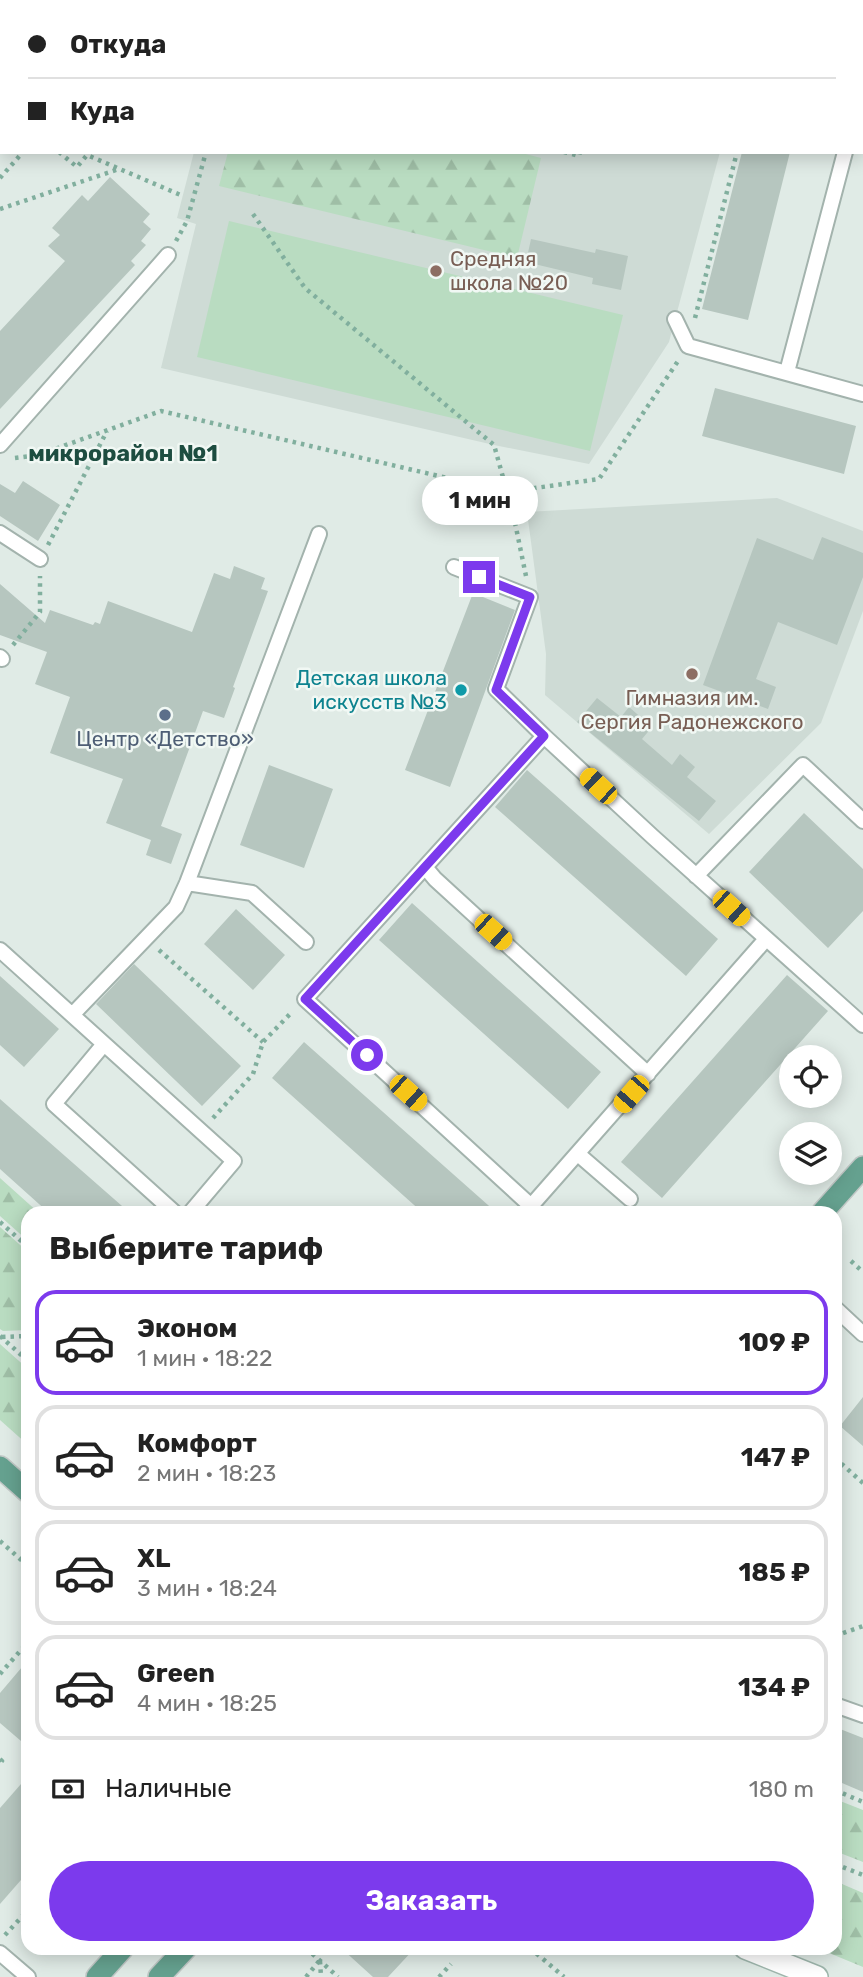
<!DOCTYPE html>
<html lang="ru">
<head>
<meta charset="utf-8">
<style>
	:root { --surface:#fff; --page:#f6f6f6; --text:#222; --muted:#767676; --line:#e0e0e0; --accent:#7c3aed }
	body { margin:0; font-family:Rubik,sans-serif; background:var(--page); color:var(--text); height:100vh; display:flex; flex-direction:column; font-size:26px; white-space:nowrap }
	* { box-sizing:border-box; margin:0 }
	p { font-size:23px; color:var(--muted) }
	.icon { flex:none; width:38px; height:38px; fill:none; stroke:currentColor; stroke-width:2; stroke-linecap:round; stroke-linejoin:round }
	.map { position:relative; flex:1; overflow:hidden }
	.sheet { position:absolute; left:21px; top:1206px; width:821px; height:749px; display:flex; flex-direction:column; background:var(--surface); border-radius:21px; box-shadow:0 4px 18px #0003 }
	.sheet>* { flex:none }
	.hud { position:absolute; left:0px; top:0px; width:864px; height:154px; box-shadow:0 4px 18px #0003; display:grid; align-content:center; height:154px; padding:0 28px; background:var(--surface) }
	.fabs { position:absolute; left:779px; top:1045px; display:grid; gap:14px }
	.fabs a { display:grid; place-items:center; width:63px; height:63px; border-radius:50%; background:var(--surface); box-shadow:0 4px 18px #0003; font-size:35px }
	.end { position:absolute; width:32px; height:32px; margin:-16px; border:9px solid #7c3aed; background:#fff; box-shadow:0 0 0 4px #fff }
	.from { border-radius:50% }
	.bubble { position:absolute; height:49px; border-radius:24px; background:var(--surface); box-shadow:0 4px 18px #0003; font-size:23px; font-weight:700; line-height:49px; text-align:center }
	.car { position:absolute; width:21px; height:42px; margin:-21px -10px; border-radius:9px; box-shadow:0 0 5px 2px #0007; background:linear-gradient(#f5c518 24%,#345 0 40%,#f5c518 0 76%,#345 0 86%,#f5c518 0) }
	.hud b { display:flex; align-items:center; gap:24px; height:66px; font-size:26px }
	.hud b+b { border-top:2px solid var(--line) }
	.hud i { width:18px; height:18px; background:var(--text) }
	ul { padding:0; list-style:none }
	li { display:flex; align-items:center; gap:21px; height:105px; margin:0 14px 10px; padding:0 14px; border:4px solid var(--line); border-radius:21px }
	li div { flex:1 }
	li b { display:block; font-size:26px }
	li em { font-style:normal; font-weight:700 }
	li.on { border-color:var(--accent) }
	li>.icon { width:63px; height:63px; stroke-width:1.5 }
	h2 { padding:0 28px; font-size:32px; line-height:84px }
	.pay { display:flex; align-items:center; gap:18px; height:77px; padding:0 28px; font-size:26px }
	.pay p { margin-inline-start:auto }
	.primary-button { display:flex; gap:14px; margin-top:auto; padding:14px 28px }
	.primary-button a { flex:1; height:80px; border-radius:42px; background:var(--accent); color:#fff; font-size:28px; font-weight:700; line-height:80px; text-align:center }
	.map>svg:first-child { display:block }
	.built { fill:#cedbd5 }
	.forest { fill:url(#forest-firs) }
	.garden { fill:#b9dcc1 }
	.building { fill:#b6c6bf }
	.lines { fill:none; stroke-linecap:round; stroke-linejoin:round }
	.lane-casing { stroke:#a3b3ad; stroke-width:18 }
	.secondary-casing { stroke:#9fb7ad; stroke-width:24 }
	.primary-casing { stroke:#c1c8c6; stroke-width:24 }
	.path { stroke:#81af9e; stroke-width:4.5; stroke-dasharray:3.5 5; stroke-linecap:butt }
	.lane { stroke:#fff; stroke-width:14 }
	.secondary { stroke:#fff; stroke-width:21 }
	.primary { stroke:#65a18f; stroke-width:21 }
	.route { stroke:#7c3aed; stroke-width:9 }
	.education-dot { fill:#8d6e63; stroke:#f1f8f4; stroke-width:2.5 }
	.culture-dot { fill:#0f9aa8; stroke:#f1f8f4; stroke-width:2.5 }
	.service-dot { fill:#5c6f8a; stroke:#f1f8f4; stroke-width:2.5 }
	.labels { text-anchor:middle; stroke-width:5; stroke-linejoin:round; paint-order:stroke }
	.education-label { font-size:21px; fill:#785e54; stroke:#f1f8f4; text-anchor:start }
	.culture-label { font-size:21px; fill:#0d838f; stroke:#f1f8f4; text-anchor:end }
	.service-label { font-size:21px; fill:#4e5e75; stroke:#f1f8f4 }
	.neighbourhood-label { font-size:23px; font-weight:bold; fill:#1d4d40; stroke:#f1f8f4 }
</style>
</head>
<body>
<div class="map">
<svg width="863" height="1977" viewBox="0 0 863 1977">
	<defs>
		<pattern id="forest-firs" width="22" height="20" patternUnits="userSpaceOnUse" patternTransform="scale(1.75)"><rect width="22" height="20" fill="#b9dcc1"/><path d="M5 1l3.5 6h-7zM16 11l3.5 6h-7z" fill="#9fbea6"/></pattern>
	</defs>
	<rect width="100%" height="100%" fill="#e0ebe6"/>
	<path class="built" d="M232 0H628L231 2Z
		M194 152H720L669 342 589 464 494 445 161 368 196 224 177 218Z
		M777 498 863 531V611L821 723 709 834 545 695 546 654 527 512Z"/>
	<path class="forest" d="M228 152H518L541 158 517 258 219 186Z
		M0 1178 39 1213H28V1241L0 1216Z
		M0 1227 28 1252V1330L3 1331 0 1329Z
		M0 1344 28 1369V1445L0 1420Z
		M835 1799 863 1810V1862L835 1851Z
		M835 1881 863 1893V1967L817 1948H835Z"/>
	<path class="garden" d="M229 221 623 315 590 451 197 357Z"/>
	<path class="building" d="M742 152H790L748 320 702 309Z
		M110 177 150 214 143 222 151 229 141 241 146 245 131 261 135 265 0 409V331L65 261 48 246 60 235 52 228 82 195 88 201Z
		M531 239 595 253 596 249 628 256 621 290 592 284 593 278 526 262Z
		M715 388 856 426 844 474 702 436Z
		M23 481 60 505 38 541 0 516V484L15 493Z
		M822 537 863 553V577L837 645 778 622 756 679 776 687 768 709 703 685 757 538 813 560Z
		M234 566 265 578 261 589 268 591 233 687 235 688 224 718 203 711 161 826 182 834 171 864 146 855 151 840 106 823 123 779 50 753 70 697 35 684 47 652 0 635V584L45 623 50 610 93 625 95 622 100 624 108 601 192 632 214 573 230 579Z
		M473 593 515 610 450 787 405 770Z
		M597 698 621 717 629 707 652 727 642 739 672 765 680 754 695 767 687 777 716 801 699 821 577 722Z
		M269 765 333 789 304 868 240 845Z
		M527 770 718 939 686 976 495 807Z
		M804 813 863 869V911L828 948 749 872Z
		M412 903 601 1072 568 1109 379 940Z
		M236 909 285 955 253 990 204 944Z
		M134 964 241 1066 202 1106 96 1004Z
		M787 975 828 1011 662 1198 621 1162Z
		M0 976 59 1029 24 1067 0 1045Z
		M304 1042 497 1213H423L272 1078Z
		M0 1099 130 1213H49L0 1169Z
		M863 1397V1446L840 1426Z
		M28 1660V1747L0 1723V1693Z
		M835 1727 863 1738V1792L835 1780Z
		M28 1776V1872L0 1904V1808Z
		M341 1948H415L388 1977H373Z"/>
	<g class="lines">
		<g class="lane-casing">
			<path id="lane" d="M95 0 97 2
				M863 84V83
				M675 319 688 346 863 394
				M787 372 845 152
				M0 445 168 255
				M0 533 40 559
				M454 567 530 597 496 689 544 736
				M0 657 2 659
				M425 867 435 879 648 1074
				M696 876 803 765 863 821
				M187 883 252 893 306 942
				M766 939 531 1206 305 999 544 736 653 837 863 1025
				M0 950 234 1161 190 1213
				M72 1015 176 907 187 883 319 534
				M104 1044 54 1104 175 1213
				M578 1154 630 1199
				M835 1308 863 1334
				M835 1705 863 1715
				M0 1953 28 1977"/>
		</g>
		<g class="secondary-casing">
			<path id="secondary" d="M745 1948 817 1977"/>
		</g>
		<g class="primary-casing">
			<path id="primary" d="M822 1213 863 1167
				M0 1467 28 1492
				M97 1977 123 1948
				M159 1977 186 1948"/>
		</g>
		<path class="path" d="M245 2 246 0
			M251 2 258 0
			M374 2V0
			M618 2 619 0
			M863 57V58
			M0 103 2 104
			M59 152 77 167 87 155 183 196
			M564 152 579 156 580 152
			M0 178 23 152
			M0 209 119 169
			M253 214 305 288 494 445 513 513 526 576
			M176 241 187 221 206 152
			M695 318 737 152
			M15 458 38 455 161 411 507 492 599 479 678 361
			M48 545 107 431
			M13 645 40 612V576
			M159 950 263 1042
			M213 1118 253 1074 263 1042 292 1012
			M0 1222 28 1247
			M851 1261 863 1272
			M0 1336 28 1361
			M2 1337 28 1336
			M835 1458 863 1483
			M0 1541 28 1566
			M835 1636 863 1626
			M0 1674 28 1642
			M0 1759 2 1761 0 1763
			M835 1790 863 1802
			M835 1864 863 1875
			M5 1935 28 1910
			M306 1948 338 1977
			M530 1948 564 1977
			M320 1961 321 1977
			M306 1977 320 1960
			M439 1977 451 1964"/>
		<use href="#lane" class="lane"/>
		<use href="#secondary" class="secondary"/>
		<use href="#primary" class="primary"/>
	</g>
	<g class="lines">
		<path class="route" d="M367 1055 305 999 544 736 496 690 530 597 479 577"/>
	</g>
	<g class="education-dot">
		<circle cx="436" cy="271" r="7"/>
		<circle cx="692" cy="674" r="7"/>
	</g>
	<circle class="culture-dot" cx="461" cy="690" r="7"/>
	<circle class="service-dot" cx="165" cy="715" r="7"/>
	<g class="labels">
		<g class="education-label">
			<text x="450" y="266">Средняя<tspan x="450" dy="24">школа №20</tspan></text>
			<text x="692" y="705" text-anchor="middle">Гимназия им.<tspan x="692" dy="24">Сергия Радонежского</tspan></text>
		</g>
		<g class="culture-label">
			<text x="447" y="685">Детская школа<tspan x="447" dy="24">искусств №3</tspan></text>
		</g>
		<g class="service-label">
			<text x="165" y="746">Центр «Детство»</text>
		</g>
		<g class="neighbourhood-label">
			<text x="123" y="461">микрорайон №1</text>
		</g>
	</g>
</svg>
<div class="fabs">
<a><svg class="icon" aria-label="locate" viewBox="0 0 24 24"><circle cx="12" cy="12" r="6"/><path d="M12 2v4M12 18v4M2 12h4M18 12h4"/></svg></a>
<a><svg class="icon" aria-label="layers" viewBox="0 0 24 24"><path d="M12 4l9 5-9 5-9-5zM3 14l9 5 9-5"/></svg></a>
</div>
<i class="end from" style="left:367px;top:1055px"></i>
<i class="end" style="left:479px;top:577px"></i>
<div class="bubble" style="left:422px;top:476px;width:116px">1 мин</div>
<i class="car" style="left:598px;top:786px;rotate:313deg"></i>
<i class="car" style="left:731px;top:908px;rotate:132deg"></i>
<i class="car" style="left:493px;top:932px;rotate:132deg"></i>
<i class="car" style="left:408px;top:1093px;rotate:132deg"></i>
<i class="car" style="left:631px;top:1094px;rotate:221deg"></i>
<div class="hud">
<b><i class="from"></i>Откуда</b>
<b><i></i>Куда</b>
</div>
<section class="sheet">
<h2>Выберите тариф</h2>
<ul>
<li class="on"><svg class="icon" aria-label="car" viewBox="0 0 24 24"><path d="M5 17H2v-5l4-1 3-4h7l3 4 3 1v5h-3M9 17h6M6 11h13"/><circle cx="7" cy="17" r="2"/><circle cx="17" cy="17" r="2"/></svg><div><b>Эконом</b><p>1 мин · 18:22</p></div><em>109 ₽</em></li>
<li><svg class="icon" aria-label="car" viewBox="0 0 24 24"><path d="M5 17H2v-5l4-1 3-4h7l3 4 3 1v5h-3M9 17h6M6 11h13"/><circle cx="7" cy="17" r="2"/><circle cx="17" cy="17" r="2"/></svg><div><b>Комфорт</b><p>2 мин · 18:23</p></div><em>147 ₽</em></li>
<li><svg class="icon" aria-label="car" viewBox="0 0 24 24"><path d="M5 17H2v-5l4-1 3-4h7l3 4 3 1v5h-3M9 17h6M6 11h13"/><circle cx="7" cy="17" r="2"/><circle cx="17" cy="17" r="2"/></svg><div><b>XL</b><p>3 мин · 18:24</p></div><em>185 ₽</em></li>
<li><svg class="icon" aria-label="car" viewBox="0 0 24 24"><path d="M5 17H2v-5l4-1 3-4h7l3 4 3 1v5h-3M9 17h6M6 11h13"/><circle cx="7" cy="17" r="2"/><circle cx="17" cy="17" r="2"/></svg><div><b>Green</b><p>4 мин · 18:25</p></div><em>134 ₽</em></li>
</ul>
<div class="pay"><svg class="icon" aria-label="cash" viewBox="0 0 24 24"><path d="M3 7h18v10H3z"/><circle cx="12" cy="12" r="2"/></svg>Наличные<p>180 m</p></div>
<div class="primary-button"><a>Заказать</a></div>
</section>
</div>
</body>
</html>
